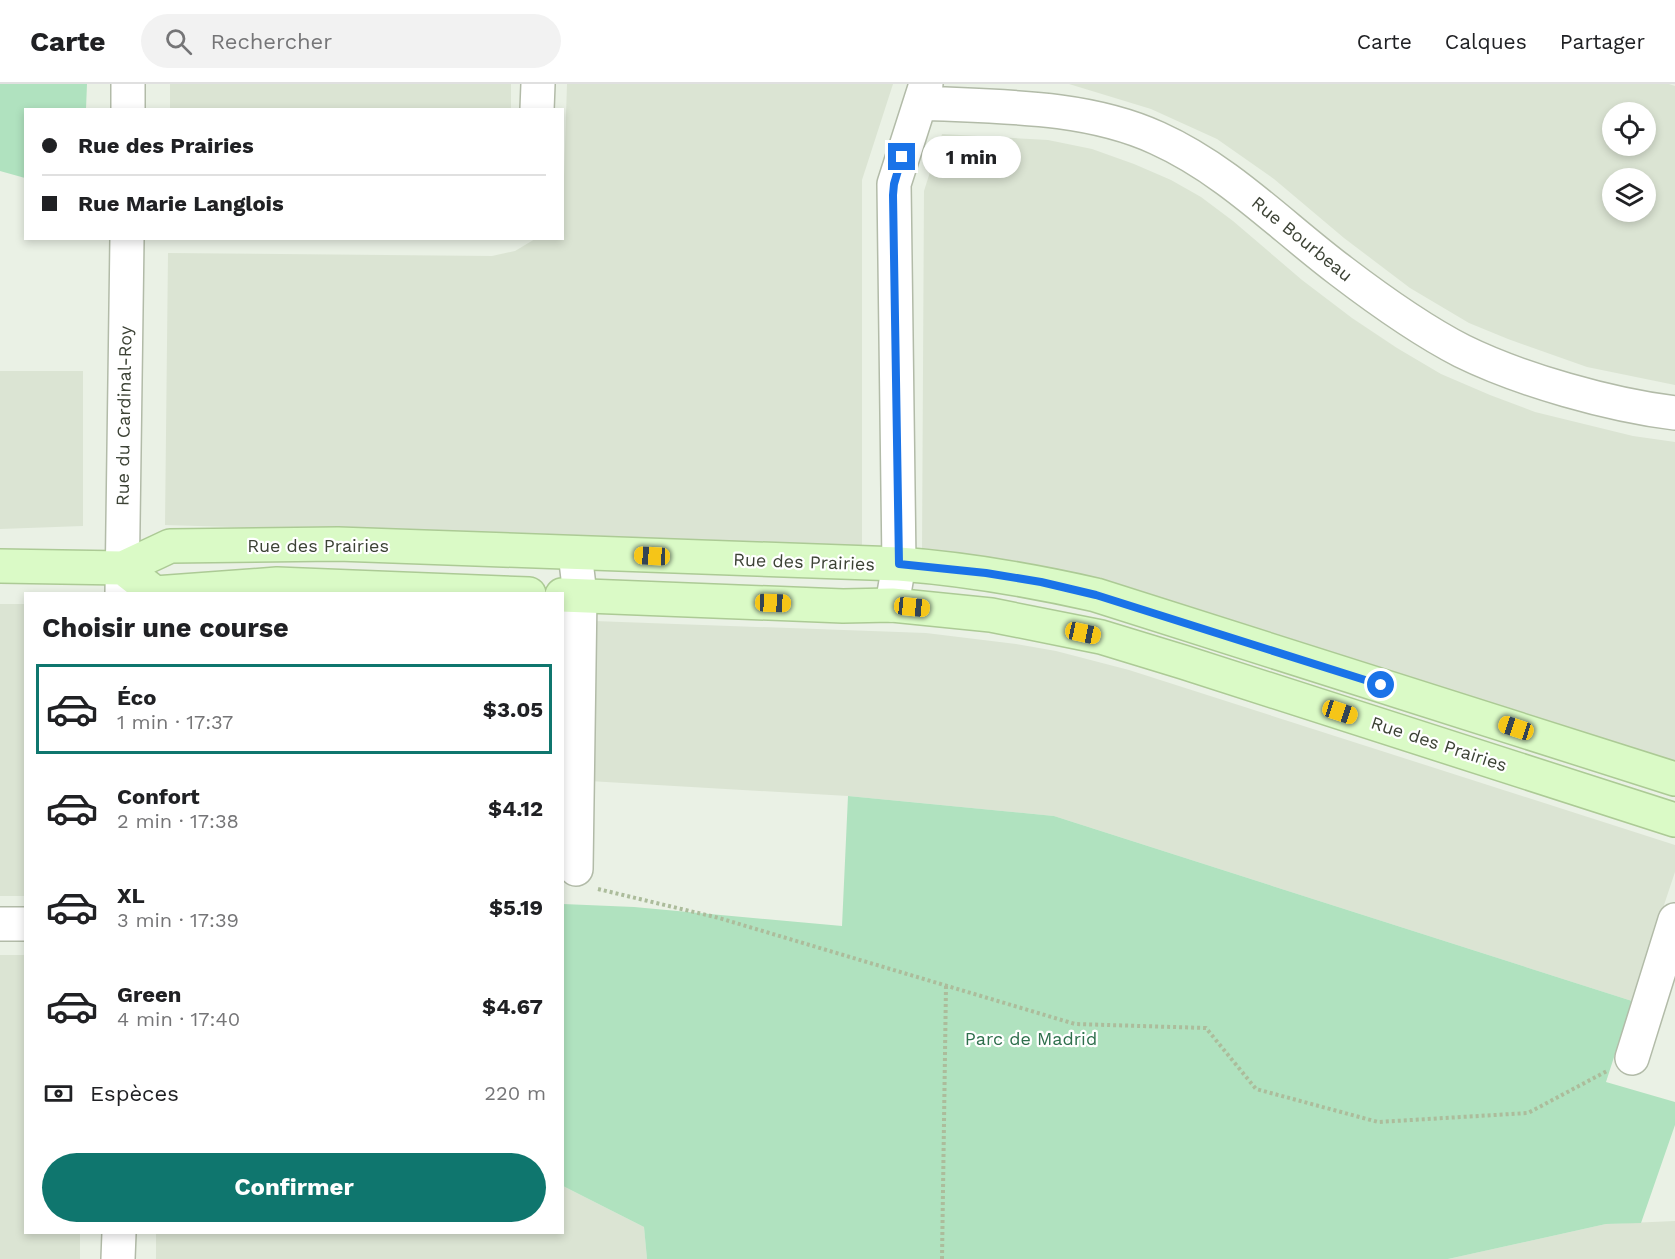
<!DOCTYPE html>
<html lang="fr">
<head>
<meta charset="utf-8">
<style>
	:root { --surface:#fff; --page:#f2f2f2; --text:#202124; --muted:#757577; --line:#e0e0e0; --accent:#0f766e }
	body { margin:0; font-family:"Work Sans",sans-serif; background:var(--page); color:var(--text); height:100vh; display:flex; flex-direction:column; font-size:22px; white-space:nowrap }
	* { box-sizing:border-box; margin:0 }
	p { font-size:20px; color:var(--muted) }
	.icon { flex:none; width:33px; height:33px; fill:none; stroke:currentColor; stroke-width:2; stroke-linecap:round; stroke-linejoin:round }
	.map { position:relative; flex:1; overflow:hidden }
	.details { position:absolute; left:24px; top:508px; width:540px; height:642px; display:flex; flex-direction:column; background:var(--surface); border-radius:0px; box-shadow:0 3px 9px #0003 }
	.details>* { flex:none }
	.guide { position:absolute; left:24px; top:24px; width:540px; height:132px; border-radius:0px; box-shadow:0 3px 9px #0003; display:grid; align-content:center; height:132px; padding:0 18px; background:var(--surface) }
	.buttons { position:absolute; left:1602px; top:18px; display:grid; gap:12px }
	.buttons a { display:grid; place-items:center; width:54px; height:54px; border-radius:50%; background:var(--surface); box-shadow:0 3px 9px #0003; font-size:30px }
	.end { position:absolute; width:27px; height:27px; margin:-14px; border:8px solid #1a73e8; background:#fff; box-shadow:0 0 0 3px #fff }
	.from { border-radius:50% }
	.bubble { position:absolute; height:42px; border-radius:21px; background:var(--surface); box-shadow:0 3px 9px #0003; font-size:20px; font-weight:700; line-height:42px; text-align:center }
	.car { position:absolute; width:18px; height:36px; margin:-18px -9px; border-radius:8px; box-shadow:0 0 4px 2px #0007; background:linear-gradient(#f5c518 24%,#345 0 40%,#f5c518 0 76%,#345 0 86%,#f5c518 0) }
	.guide b { display:flex; align-items:center; gap:21px; height:57px; font-size:22px }
	.guide b+b { border-top:2px solid var(--line) }
	.guide i { width:15px; height:15px; background:var(--text) }
	ul { padding:0; list-style:none }
	li { display:flex; align-items:center; gap:18px; height:90px; margin:0 12px 9px; padding:0 6px; border:3px solid transparent; border-radius:0px }
	li div { flex:1 }
	li b { display:block; font-size:22px }
	li em { font-style:normal; font-weight:700 }
	li.selected { border-color:var(--accent) }
	li>.icon { width:54px; height:54px; stroke-width:1.5 }
	h2 { padding:0 18px; font-size:27px; line-height:72px }
	.pay { display:flex; align-items:center; gap:15px; height:66px; padding:0 18px; font-size:22px }
	.pay p { margin-inline-start:auto }
	.button { display:flex; gap:12px; margin-top:auto; padding:12px 18px }
	.button a { flex:1; height:69px; border-radius:36px; background:var(--accent); color:#fff; font-size:24px; font-weight:700; line-height:69px; text-align:center }
	header { display:flex; align-items:center; gap:36px; box-sizing:border-box; height:84px; padding:0 30px; background:var(--surface); border-bottom:2px solid var(--line) }
	header strong { font-size:28px }
	nav { display:flex; gap:33px; margin-inline-start:auto; font-size:21px }
	.search { width:420px; height:54px; background:var(--page); display:flex; align-items:center; gap:15px; box-sizing:border-box; padding:0 21px; border-radius:33px; color:var(--muted); font-size:22px }
	.map>svg:first-child { display:block }
	.residential { fill:#dbe4d3; fill-rule:evenodd }
	.green { fill:#b0e2bf }
	.lines { fill:none; stroke-linecap:round; stroke-linejoin:round }
	.street-casing { stroke:#b2bba8; stroke-width:36 }
	.secondary-casing { stroke:#acca95; stroke-width:36 }
	.path { stroke:#acbc9b; stroke-width:4; stroke-dasharray:3 3; stroke-linecap:butt }
	.street { stroke:#fff; stroke-width:33 }
	.secondary { stroke:#dafac6; stroke-width:33 }
	.route { stroke:#1a73e8; stroke-width:8 }
	.labels { text-anchor:middle; stroke-width:4.5; stroke-linejoin:round; paint-order:stroke }
	.street-label { font-size:18px; fill:#3c4235; stroke:#fff }
	.park-label { font-size:18px; fill:#2e6f4c; stroke:#fff }
</style>
</head>
<body>
<header>
<strong>Carte</strong>
<div class="search"><svg class="icon" aria-label="search" viewBox="0 0 24 24"><circle cx="10" cy="10" r="6"/><path d="M15 15l6 6"/></svg>Rechercher</div>
<nav><a>Carte</a><a>Calques</a><a>Partager</a></nav>
</header>
<div class="map">
<svg width="1675" height="1175" viewBox="0 0 1675 1175">
	<rect width="100%" height="100%" fill="#eaf1e5"/>
	<path class="residential" d="M170 0H511V25H170Z
		M567 0H893L862 96V463L165 441 168 169 492 172 515 167 535 155 562 154Z
		M1069 0H1669L1675 2V301L1587 283 1508 255 1469 239 1410 204 1344 154 1274 95 1217 55 1151 25ZM1612 28H1646V62H1612ZM1646 94V128H1612V94Z
		M942 50 1048 56 1092 65 1134 80 1171 96 1201 113 1233 137 1302 196 1352 234 1397 264 1441 290 1490 311 1535 328 1633 352 1675 358V678L1125 502 1029 479 958 470 922 468 924 107Z
		M0 287H83V442L0 445Z
		M0 520H25V812H0Z
		M594 537 926 549 1016 560 1056 567 1129 586 1675 761V788L1632 917 1054 732 848 712 589 697Z
		M0 871H25L26 1149H80V1175H0Z
		M563 1102 644 1143 647 1175H156V1149H562Z
		M1675 1137V1175H1448L1606 1140Z"/>
	<path class="green" d="M0 0H87L86 25 26 26 25 94 0 87Z
		M848 712 1054 732 1632 917 1606 998 1675 1018V1041L1641 1139 1606 1140 1448 1175H647L644 1143 563 1102V820L634 823 842 842Z"/>
	<g class="lines">
		<g class="street-casing">
			<path id="street" d="M920 19C998 23 1085 21 1157 54 1228 86 1280 141 1341 187 1379 216 1419 245 1462 267 1521 296 1610 321 1675 329
				M128 26V0
				M537 26 538 0
				M575 469 580 511 576 785
				M122 510 127 154
				M892 521 899 480 894 100 926 0
				M0 840H26
				M1632 974 1675 836
				M118 1175 119 1149"/>
		</g>
		<g class="secondary-casing">
			<path id="secondary" d="M0 482 123 484 170 462 338 460 899 480C966 485 1030 496 1096 511L1675 695
				M123 484 155 509 277 500 529 510
				M562 511 843 522 892 521 991 531 1101 553 1183 578 1675 736"/>
		</g>
		<path class="path" d="M598 805 719 834 1075 940 1206 944 1256 1005 1378 1038 1528 1029 1607 987
			M942 1175 946 901"/>
		<use href="#street" class="street"/>
		<use href="#secondary" class="secondary"/>
	</g>
	<g class="lines">
		<path class="route" d="M902 73 894 100 893 111 899 480 986 489 1041 498 1096 511 1381 601"/>
	</g>
	<g class="labels">
		<g class="street-label">
			<text transform="translate(1302 155) rotate(39)" y="6">Rue Bourbeau</text>
			<text transform="translate(124 332) rotate(-89)" y="6">Rue du Cardinal-Roy</text>
			<text x="318" y="468">Rue des Prairies</text>
			<text transform="translate(804 478) rotate(2)" y="6">Rue des Prairies</text>
			<text transform="translate(1439 660) rotate(18)" y="6">Rue des Prairies</text>
		</g>
		<g class="park-label">
			<text x="1031" y="961">Parc de Madrid</text>
		</g>
	</g>
</svg>
<div class="buttons">
<a><svg class="icon" aria-label="locate" viewBox="0 0 24 24"><circle cx="12" cy="12" r="6"/><path d="M12 2v4M12 18v4M2 12h4M18 12h4"/></svg></a>
<a><svg class="icon" aria-label="layers" viewBox="0 0 24 24"><path d="M12 4l9 5-9 5-9-5zM3 14l9 5 9-5"/></svg></a>
</div>
<i class="end from" style="left:1381px;top:601px"></i>
<i class="end" style="left:902px;top:73px"></i>
<div class="bubble" style="left:922px;top:52px;width:99px">1 min</div>
<i class="car" style="left:652px;top:472px;rotate:273deg"></i>
<i class="car" style="left:773px;top:519px;rotate:92deg"></i>
<i class="car" style="left:912px;top:523px;rotate:96deg"></i>
<i class="car" style="left:1083px;top:549px;rotate:102deg"></i>
<i class="car" style="left:1340px;top:628px;rotate:108deg"></i>
<i class="car" style="left:1516px;top:644px;rotate:288deg"></i>
<div class="guide">
<b><i class="from"></i>Rue des Prairies</b>
<b><i></i>Rue Marie Langlois</b>
</div>
<section class="details">
<h2>Choisir une course</h2>
<ul>
<li class="selected"><svg class="icon" aria-label="car" viewBox="0 0 24 24"><path d="M5 17H2v-5l4-1 3-4h7l3 4 3 1v5h-3M9 17h6M6 11h13"/><circle cx="7" cy="17" r="2"/><circle cx="17" cy="17" r="2"/></svg><div><b>Éco</b><p>1 min · 17:37</p></div><em>$3.05</em></li>
<li><svg class="icon" aria-label="car" viewBox="0 0 24 24"><path d="M5 17H2v-5l4-1 3-4h7l3 4 3 1v5h-3M9 17h6M6 11h13"/><circle cx="7" cy="17" r="2"/><circle cx="17" cy="17" r="2"/></svg><div><b>Confort</b><p>2 min · 17:38</p></div><em>$4.12</em></li>
<li><svg class="icon" aria-label="car" viewBox="0 0 24 24"><path d="M5 17H2v-5l4-1 3-4h7l3 4 3 1v5h-3M9 17h6M6 11h13"/><circle cx="7" cy="17" r="2"/><circle cx="17" cy="17" r="2"/></svg><div><b>XL</b><p>3 min · 17:39</p></div><em>$5.19</em></li>
<li><svg class="icon" aria-label="car" viewBox="0 0 24 24"><path d="M5 17H2v-5l4-1 3-4h7l3 4 3 1v5h-3M9 17h6M6 11h13"/><circle cx="7" cy="17" r="2"/><circle cx="17" cy="17" r="2"/></svg><div><b>Green</b><p>4 min · 17:40</p></div><em>$4.67</em></li>
</ul>
<div class="pay"><svg class="icon" aria-label="cash" viewBox="0 0 24 24"><path d="M3 7h18v10H3z"/><circle cx="12" cy="12" r="2"/></svg>Espèces<p>220 m</p></div>
<div class="button"><a>Confirmer</a></div>
</section>
</div>
</body>
</html>
